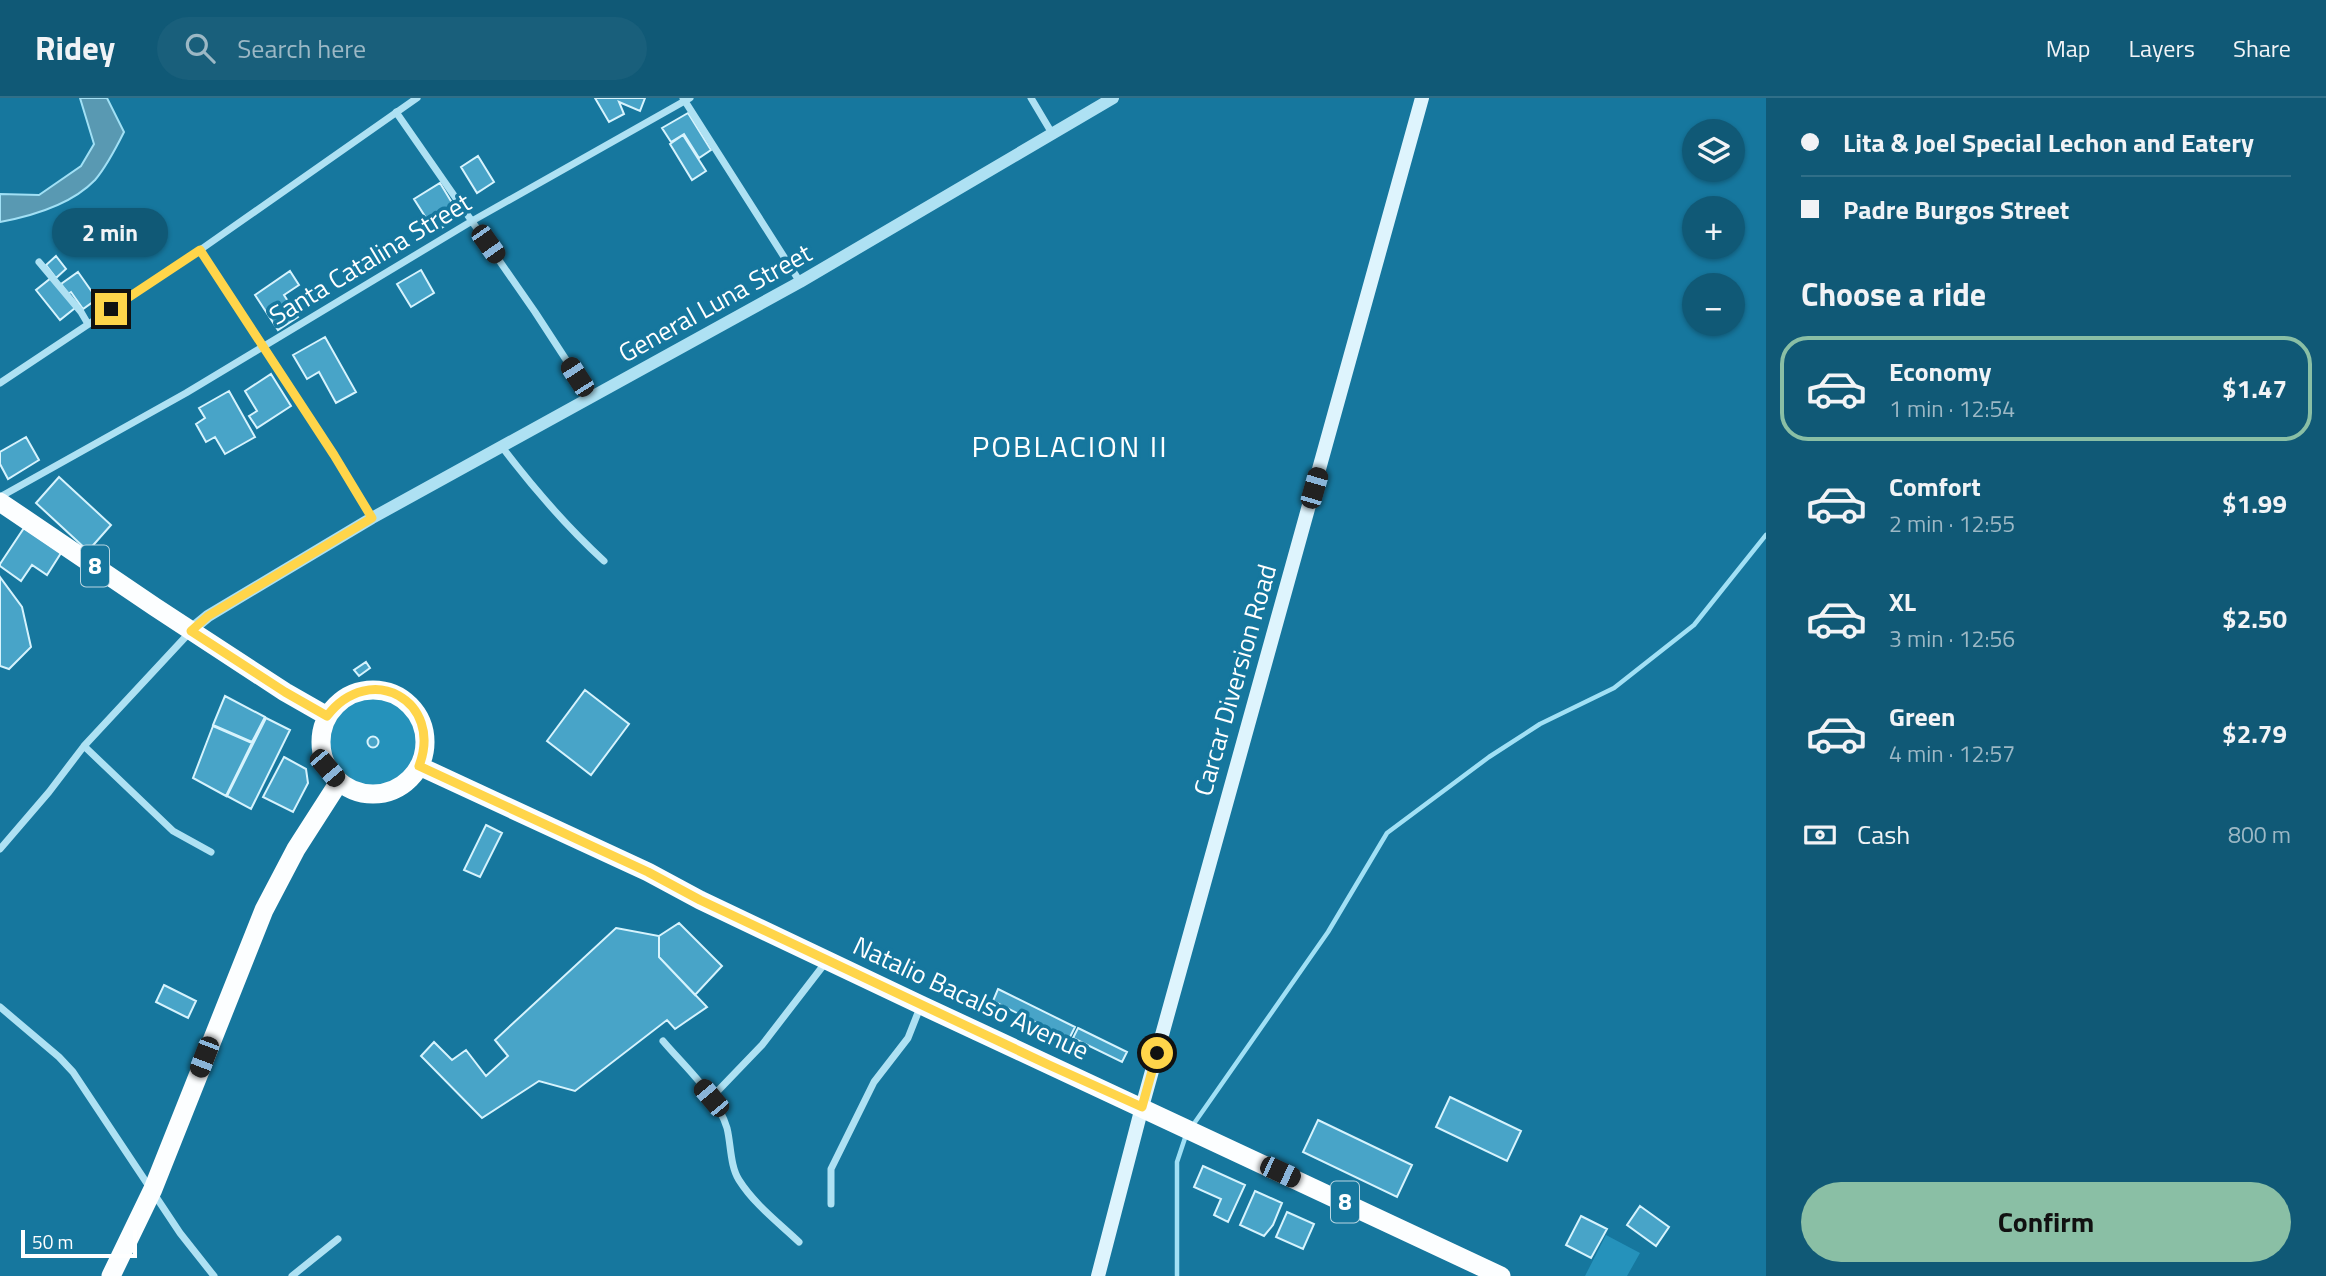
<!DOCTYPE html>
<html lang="en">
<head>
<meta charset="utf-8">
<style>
	:root { --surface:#105976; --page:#195f7b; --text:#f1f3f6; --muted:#9cb8c5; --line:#306f88; --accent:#8abfa5 }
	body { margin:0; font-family:"Titillium Web",sans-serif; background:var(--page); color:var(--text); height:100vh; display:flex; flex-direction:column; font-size:26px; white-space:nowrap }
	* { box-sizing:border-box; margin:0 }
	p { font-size:23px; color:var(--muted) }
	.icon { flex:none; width:38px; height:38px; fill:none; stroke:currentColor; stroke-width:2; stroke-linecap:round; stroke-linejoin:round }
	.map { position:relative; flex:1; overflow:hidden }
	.panel { display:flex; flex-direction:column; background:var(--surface); width:560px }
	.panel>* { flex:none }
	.top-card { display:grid; align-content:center; height:154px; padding:0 35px; background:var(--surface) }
	.tools { position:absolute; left:1682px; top:21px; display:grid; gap:14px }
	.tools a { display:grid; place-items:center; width:63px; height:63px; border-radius:50%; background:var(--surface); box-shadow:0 2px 5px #0004; font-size:35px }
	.scale { position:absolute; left:21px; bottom:18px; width:116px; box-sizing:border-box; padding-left:7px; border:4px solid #fff; border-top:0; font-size:19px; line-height:24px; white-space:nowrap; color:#fff; -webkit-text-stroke:5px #16779e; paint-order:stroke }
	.end { position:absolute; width:32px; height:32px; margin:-16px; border:9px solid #ffd54a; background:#111; box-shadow:0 0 0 4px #111 }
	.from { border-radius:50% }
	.bubble { position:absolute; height:49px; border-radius:24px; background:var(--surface); box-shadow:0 2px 5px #0004; font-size:23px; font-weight:700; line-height:49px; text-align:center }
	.car { position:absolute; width:21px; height:42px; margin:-21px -10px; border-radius:9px; box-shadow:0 0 5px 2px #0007; background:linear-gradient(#222 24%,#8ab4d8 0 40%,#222 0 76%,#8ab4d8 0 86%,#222 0) }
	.top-card b { display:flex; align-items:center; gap:24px; height:66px; font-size:26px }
	.top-card b+b { border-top:2px solid var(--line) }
	.top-card i { width:18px; height:18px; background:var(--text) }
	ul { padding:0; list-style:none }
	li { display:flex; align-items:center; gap:21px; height:105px; margin:0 14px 10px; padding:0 21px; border:4px solid transparent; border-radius:28px }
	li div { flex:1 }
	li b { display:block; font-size:26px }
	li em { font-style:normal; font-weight:700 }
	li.on { border-color:var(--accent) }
	li>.icon { width:63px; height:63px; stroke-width:1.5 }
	h2 { padding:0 35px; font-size:32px; line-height:84px }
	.pay { display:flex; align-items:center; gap:18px; height:77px; padding:0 35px; font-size:26px }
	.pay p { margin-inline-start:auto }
	.primary-button { display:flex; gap:14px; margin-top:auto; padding:14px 35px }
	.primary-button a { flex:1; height:80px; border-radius:42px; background:var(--accent); color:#111; font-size:28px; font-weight:700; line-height:80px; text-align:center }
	header { display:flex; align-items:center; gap:42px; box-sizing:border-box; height:98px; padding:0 35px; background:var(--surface); border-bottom:2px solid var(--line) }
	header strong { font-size:33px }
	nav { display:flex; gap:38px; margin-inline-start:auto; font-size:24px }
	.search { width:490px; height:63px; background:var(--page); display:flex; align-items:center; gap:18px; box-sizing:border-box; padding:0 24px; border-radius:38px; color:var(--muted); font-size:26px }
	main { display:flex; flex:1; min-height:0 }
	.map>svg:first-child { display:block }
	.green { fill:#2592bb }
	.water { fill:#5999b2; stroke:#a1e0f5; stroke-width:2 }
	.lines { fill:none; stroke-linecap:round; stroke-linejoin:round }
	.stream { stroke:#a1e0f5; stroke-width:4.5 }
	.building { fill:#48a4c8; stroke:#d6f3fd; stroke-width:2 }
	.minor { stroke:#aee1f3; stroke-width:7 }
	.tertiary { stroke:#aee1f3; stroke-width:12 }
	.secondary { stroke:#def4fd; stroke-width:14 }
	.trunk { stroke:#fcfeff; stroke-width:19 }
	.route { stroke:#ffd54a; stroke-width:9 }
	.labels { text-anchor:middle; stroke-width:7; stroke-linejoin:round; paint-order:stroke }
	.shield { fill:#16779e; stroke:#b9d6e2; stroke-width:2 }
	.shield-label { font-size:24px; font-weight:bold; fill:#fff }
	.street-label { font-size:26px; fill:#fff; stroke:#16779e }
	.quarter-label { font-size:30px; letter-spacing:2px; fill:#fff; stroke:#16779e }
</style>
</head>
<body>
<header>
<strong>Ridey</strong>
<div class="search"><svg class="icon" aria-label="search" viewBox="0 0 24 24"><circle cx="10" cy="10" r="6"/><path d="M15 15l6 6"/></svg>Search here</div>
<nav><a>Map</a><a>Layers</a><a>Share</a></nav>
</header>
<main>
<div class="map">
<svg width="1766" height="1178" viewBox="0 0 1766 1178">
	<rect width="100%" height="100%" fill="#16779e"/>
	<path class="green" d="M326 644a47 47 0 1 1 94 0a47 47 0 1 1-94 0Z
		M1606 1137 1640 1155 1627 1178H1585Z"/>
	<path class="water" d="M80 0H107L124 34C116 50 107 68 95 82 72 106 32 118 0 124V96L39 97 81 68 94 46Z"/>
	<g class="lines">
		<path class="stream" d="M1193 1027 1328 834 1387 735 1489 659 1540 626 1614 590 1694 527 1766 437
			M1177 1178V1064L1186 1037"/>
	</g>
	<path class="building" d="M595 0H645L640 13 619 4 624 16 609 24Z
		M688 15 711 52 699 60 684 36 671 44 662 30Z
		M683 37 706 73 692 82 670 46Z
		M478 58 494 84 477 95 461 69Z
		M440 85 460 118 435 134 414 101Z
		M56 158 66 171 56 180 46 167Z
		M421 172 434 195 411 209 397 186Z
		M290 173 299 187 284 197 298 219 278 232 255 197Z
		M78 174 97 201 83 211 71 194 68 196 61 186Z
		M51 180 75 210 60 222 36 192Z
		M325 239 356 294 336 305 319 274 307 281 293 257Z
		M271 276 291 308 257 330 249 318 257 313 245 293Z
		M229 293 255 339 225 356 215 339 206 344 196 326 205 320 199 310Z
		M26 339 39 362 8 381 0 366V354Z
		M59 379 111 427 88 453 36 405Z
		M24 430 61 455 47 477 32 467 21 483 0 468V466Z
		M0 479 22 509 31 549 9 571 0 568Z
		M366 564 370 570 359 578 354 572Z
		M585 592 629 626 591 677 547 643Z
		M225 598 265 619 252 644 213 627Z
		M266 620 290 632 251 711 227 698Z
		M213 628 252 645 226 698 193 680Z
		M367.5 644a5.5 5.5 0 1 1 11 0a5.5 5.5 0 1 1-11 0Z
		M284 659 306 671 308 685 293 714 263 699Z
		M486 727 502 735 480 779 464 772Z
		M679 825 722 868 695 897 659 859V838Z
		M616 830 659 838V859L707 909 675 931 667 922 575 993 539 983 482 1020 421 958 434 944 452 962 466 952 486 978 508 958 495 942Z
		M164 887 196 903 188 920 156 904Z
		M998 891 1075 929 1069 941 993 903Z
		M1078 930 1127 954 1122 964 1073 940Z
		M1450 999 1521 1033 1507 1063 1436 1029Z
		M1318 1022 1412 1067 1397 1099 1303 1054Z
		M1203 1068 1245 1087 1228 1124 1214 1117 1221 1101 1194 1089Z
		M1255 1093 1282 1105 1273 1127 1264 1138 1240 1127Z
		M1640 1108 1669 1129 1656 1148 1627 1127Z
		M1287 1114 1314 1126 1303 1151 1276 1139Z
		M1581 1118 1607 1131 1591 1160 1566 1147Z"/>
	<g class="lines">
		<path class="minor" d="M683 0 800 184
			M1031 0 1053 37
			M396 14 535 214 591 300
			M200 152 334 357 372 420
			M39 164 81 214 88 226
			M0 285 200 152 417 0
			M502 349C534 391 566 428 604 463
			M0 399 186 295 472 123 690 0
			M84 648 173 733 211 754
			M0 751 49 694 84 648 191 533
			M0 909 59 959 73 974 180 1135 214 1178
			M663 943C685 969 717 997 727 1030 731 1046 730 1068 739 1082 754 1106 779 1125 799 1144
			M711 1000 762 947 826 864
			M831 1106V1071L874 984 908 940 921 907
			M292 1178 338 1141"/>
		<path class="tertiary" d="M191 532 208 518 372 420 800 184 1113 0"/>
		<path class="secondary" d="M1098 1178 1142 1009 1422 0"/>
		<path class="trunk" d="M0 404 155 509 285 594 327 618
			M321 644a52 52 0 1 1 104 0a52 52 0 1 1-104 0Z
			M419 668 648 774 700 802 921 907 1501 1178
			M111 1178 153 1091 264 812 296 751 339 684"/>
	</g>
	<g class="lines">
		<path class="route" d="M111 211 200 152 334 357 372 420 208 518 191 533 285 594 327 618C370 562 444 603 419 668L648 774 700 802 1049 967 1142 1009 1157 955"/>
	</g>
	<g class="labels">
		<g class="shield">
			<rect x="81" y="447.5" width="28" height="41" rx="5"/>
			<rect x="1331" y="1083.5" width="28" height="41" rx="5"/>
		</g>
		<g class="shield-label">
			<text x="95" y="476">8</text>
			<text x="1345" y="1112">8</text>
		</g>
		<g class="street-label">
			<text transform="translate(370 161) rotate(-31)" y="9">Santa Catalina Street</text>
			<text transform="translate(715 205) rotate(-29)" y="9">General Luna Street</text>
			<text transform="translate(1235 582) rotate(-74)" y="9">Carcar Diversion Road</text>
			<text transform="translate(971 900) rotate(25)" y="9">Natalio Bacalso Avenue</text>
		</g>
		<g class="quarter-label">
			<text x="1070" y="359">POBLACION II</text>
		</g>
	</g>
</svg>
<div class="tools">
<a><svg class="icon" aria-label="layers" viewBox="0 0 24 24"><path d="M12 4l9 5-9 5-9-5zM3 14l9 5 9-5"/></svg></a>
<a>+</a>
<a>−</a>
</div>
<div class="scale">50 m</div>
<i class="end from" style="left:1157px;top:955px"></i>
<i class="end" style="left:111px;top:211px"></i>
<div class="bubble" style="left:52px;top:110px;width:116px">2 min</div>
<i class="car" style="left:488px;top:146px;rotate:145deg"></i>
<i class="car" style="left:577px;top:279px;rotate:327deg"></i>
<i class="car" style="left:1314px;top:390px;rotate:16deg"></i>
<i class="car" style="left:327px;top:670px;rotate:140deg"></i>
<i class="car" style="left:204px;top:959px;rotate:201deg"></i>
<i class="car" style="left:711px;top:1000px;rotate:320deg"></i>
<i class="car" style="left:1280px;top:1074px;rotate:115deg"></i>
</div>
<section class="panel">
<div class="top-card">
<b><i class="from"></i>Lita &amp; Joel Special Lechon and Eatery</b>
<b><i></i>Padre Burgos Street</b>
</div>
<h2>Choose a ride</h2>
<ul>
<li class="on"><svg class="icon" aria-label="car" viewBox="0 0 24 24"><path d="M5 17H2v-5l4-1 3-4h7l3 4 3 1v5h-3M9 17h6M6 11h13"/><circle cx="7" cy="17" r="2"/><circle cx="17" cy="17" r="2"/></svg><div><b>Economy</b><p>1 min · 12:54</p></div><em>$1.47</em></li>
<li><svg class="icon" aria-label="car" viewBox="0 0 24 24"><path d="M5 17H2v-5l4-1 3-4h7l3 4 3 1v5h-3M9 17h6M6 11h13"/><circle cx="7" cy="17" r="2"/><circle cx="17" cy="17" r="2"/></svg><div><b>Comfort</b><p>2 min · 12:55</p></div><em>$1.99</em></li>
<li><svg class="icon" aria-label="car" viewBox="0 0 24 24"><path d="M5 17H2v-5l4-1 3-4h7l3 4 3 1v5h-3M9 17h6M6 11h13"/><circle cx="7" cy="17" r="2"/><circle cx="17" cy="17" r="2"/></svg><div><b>XL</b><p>3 min · 12:56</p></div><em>$2.50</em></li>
<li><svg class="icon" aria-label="car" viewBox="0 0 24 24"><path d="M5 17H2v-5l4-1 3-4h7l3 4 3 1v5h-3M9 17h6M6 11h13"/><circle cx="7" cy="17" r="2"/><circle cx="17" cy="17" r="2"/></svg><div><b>Green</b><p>4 min · 12:57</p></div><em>$2.79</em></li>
</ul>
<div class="pay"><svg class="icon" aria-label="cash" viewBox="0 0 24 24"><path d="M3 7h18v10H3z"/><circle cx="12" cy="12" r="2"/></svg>Cash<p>800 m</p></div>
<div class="primary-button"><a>Confirm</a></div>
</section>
</main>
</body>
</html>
